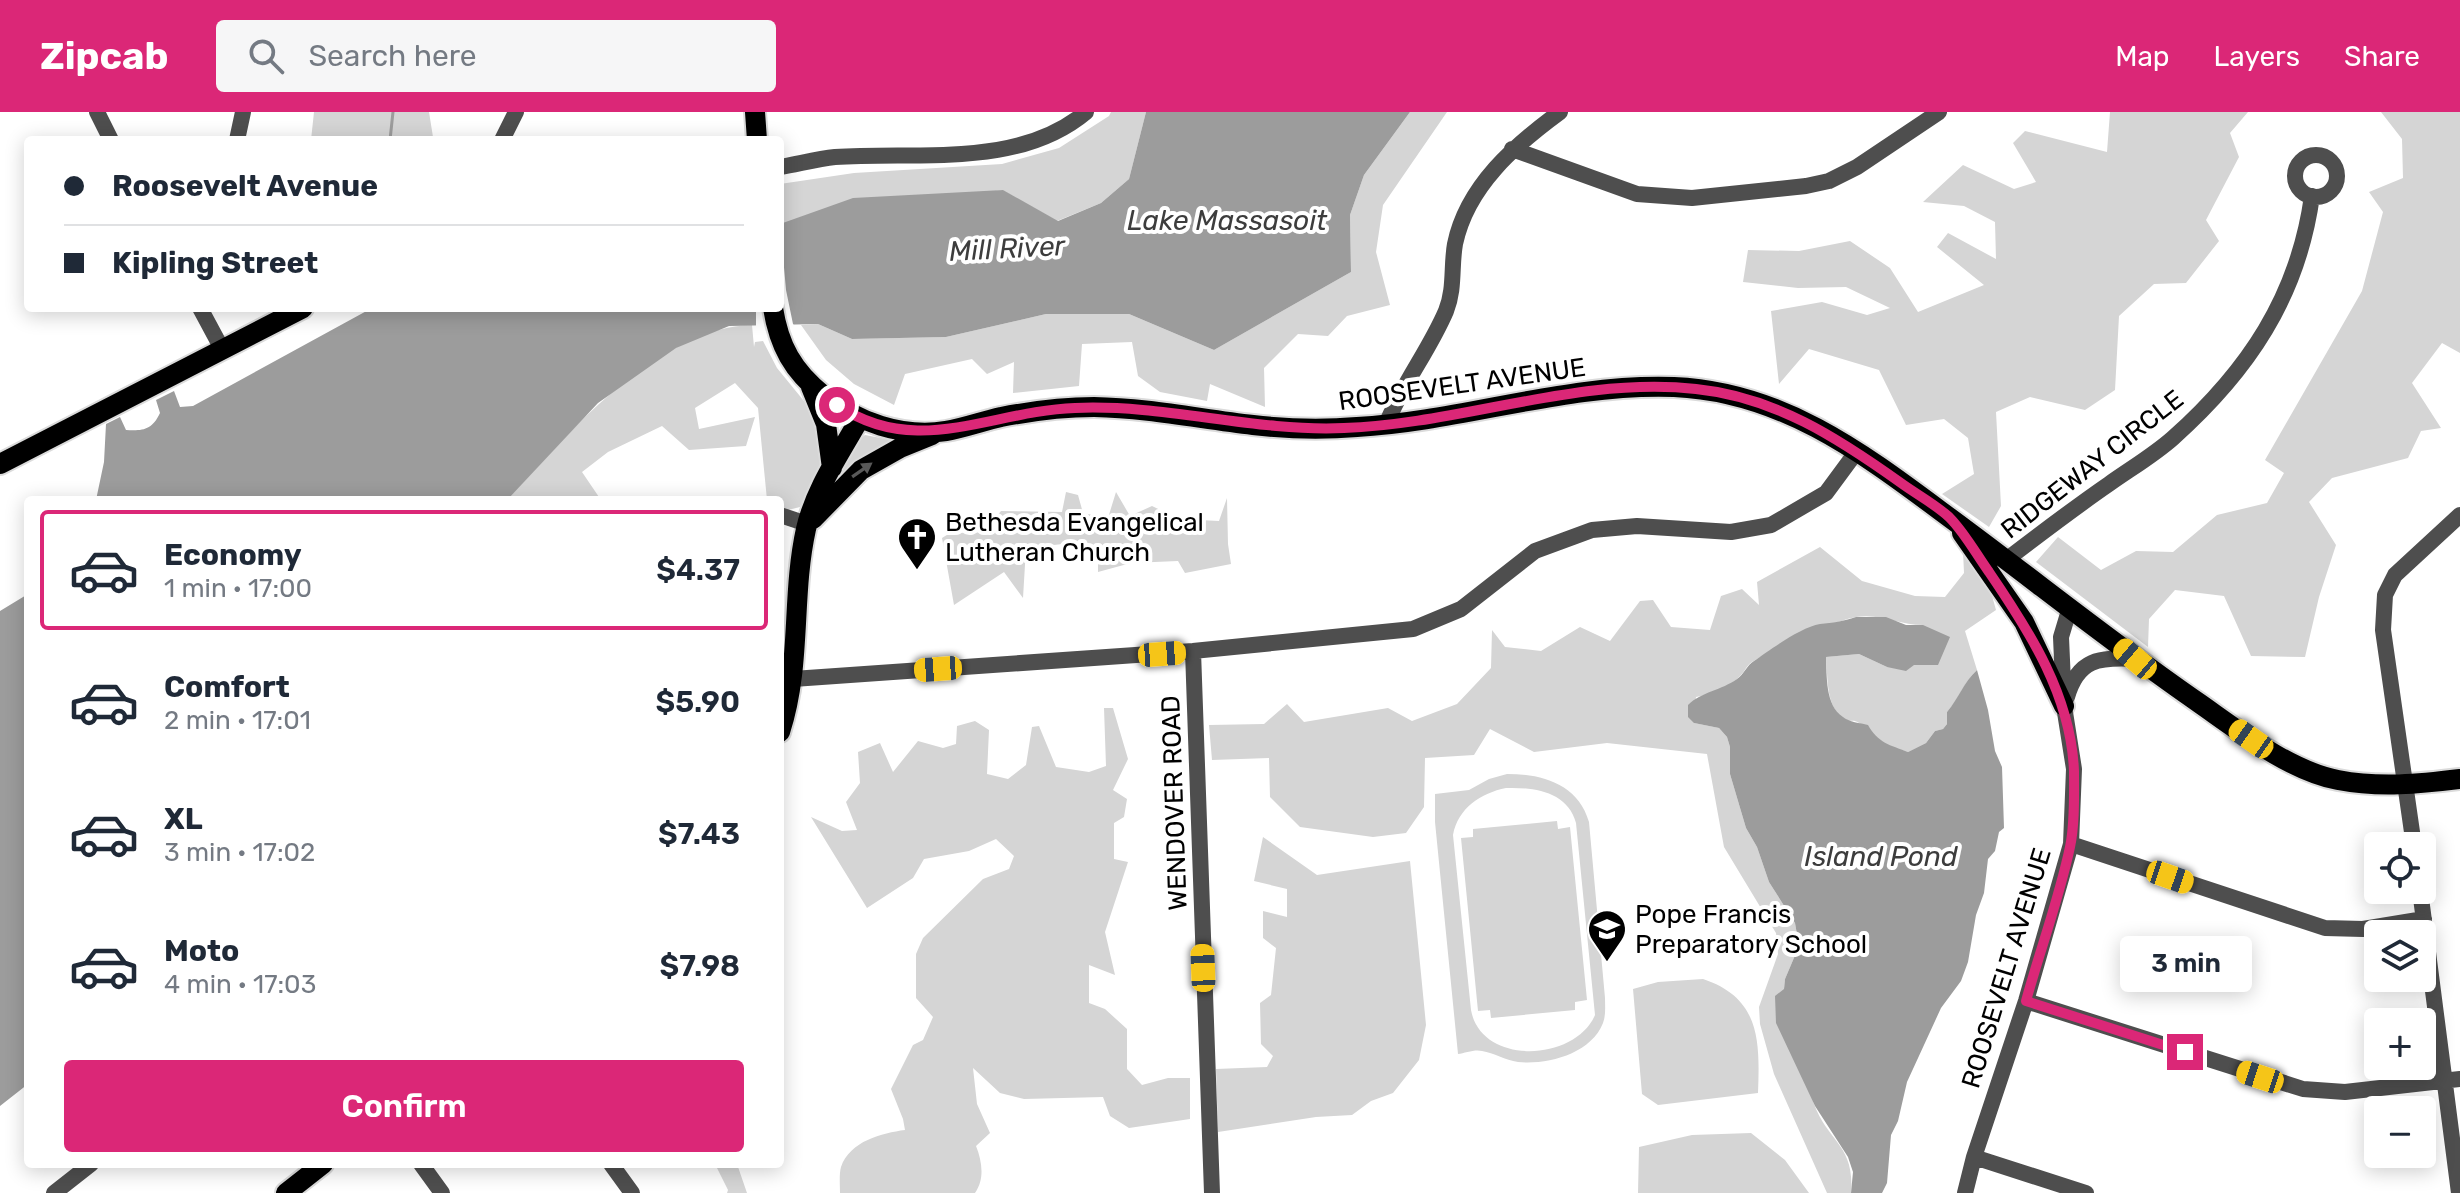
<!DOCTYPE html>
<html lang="en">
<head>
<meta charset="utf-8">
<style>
	:root { --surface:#fff; --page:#f6f6f7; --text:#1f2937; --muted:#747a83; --line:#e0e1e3; --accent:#db2777 }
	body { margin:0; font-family:Rubik,sans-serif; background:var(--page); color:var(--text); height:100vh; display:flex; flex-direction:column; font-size:30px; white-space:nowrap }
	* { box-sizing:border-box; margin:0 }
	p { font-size:26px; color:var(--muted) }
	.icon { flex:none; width:44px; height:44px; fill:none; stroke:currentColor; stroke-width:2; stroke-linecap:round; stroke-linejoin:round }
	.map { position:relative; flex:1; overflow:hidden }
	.side { position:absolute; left:24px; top:384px; width:760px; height:672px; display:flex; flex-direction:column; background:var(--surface); border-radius:8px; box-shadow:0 4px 20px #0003 }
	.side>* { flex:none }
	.hud { position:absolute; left:24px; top:24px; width:760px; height:176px; border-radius:8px; box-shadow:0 4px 20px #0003; display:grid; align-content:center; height:176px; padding:0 40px; background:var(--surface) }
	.fabs { position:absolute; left:2364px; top:720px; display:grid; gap:16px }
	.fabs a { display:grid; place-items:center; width:72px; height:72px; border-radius:8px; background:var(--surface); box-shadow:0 4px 20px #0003; font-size:40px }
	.end { position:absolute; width:36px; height:36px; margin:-18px; border:10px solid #db2777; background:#fff; box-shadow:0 0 0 4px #fff }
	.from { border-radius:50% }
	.bubble { position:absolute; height:56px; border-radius:8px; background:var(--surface); box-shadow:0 4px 20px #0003; font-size:26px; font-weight:600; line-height:56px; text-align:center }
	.car { position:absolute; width:24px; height:48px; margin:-24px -12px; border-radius:10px; box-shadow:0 0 6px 2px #0007; background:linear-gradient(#f5c518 24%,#345 0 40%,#f5c518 0 76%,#345 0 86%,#f5c518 0) }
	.hud b { display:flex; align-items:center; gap:28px; height:76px; font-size:30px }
	.hud b+b { border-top:2px solid var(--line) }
	.hud i { width:20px; height:20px; background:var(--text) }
	ul { padding:14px 0 0; list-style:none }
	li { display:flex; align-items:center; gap:24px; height:120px; margin:0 16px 12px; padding:0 24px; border:4px solid transparent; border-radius:8px }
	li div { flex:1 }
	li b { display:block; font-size:30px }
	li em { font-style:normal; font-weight:600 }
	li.current { border-color:var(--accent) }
	li>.icon { width:72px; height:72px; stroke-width:1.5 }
	.primary-button { display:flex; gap:16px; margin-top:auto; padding:16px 40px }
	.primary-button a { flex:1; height:92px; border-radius:8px; background:var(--accent); color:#fff; font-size:32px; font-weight:600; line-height:92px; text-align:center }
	header { display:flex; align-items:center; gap:48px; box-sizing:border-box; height:112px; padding:0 40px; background:var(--accent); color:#fff }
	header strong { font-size:38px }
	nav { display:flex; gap:44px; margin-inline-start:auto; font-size:28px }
	.search { width:560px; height:72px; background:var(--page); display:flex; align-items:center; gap:20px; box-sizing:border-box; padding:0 28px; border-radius:8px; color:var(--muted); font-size:30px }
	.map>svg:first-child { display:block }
	.green { fill:#d5d5d5; fill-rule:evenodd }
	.water { fill:#9c9c9c }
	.pier { fill:#fff }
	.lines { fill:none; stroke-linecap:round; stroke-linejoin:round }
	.stream { stroke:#9c9c9c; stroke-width:3 }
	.major-casing { stroke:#dbdbdb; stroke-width:24 }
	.minor { stroke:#4e4e4e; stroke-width:16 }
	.major { stroke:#000; stroke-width:20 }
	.oneway { fill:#595959 }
	.route { stroke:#db2777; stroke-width:10 }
	.labels { text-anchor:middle; stroke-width:8; stroke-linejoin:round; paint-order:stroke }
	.street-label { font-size:26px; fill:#000; stroke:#fff }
	.poi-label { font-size:26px; fill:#000; stroke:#fff; text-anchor:start }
	.water-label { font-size:28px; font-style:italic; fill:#3d3d3d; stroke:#fff }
</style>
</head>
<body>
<header>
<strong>Zipcab</strong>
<div class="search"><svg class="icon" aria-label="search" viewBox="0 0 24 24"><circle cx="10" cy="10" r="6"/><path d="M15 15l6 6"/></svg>Search here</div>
<nav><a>Map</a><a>Layers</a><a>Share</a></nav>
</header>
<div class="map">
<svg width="2460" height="1081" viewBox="0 0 2460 1081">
	<rect width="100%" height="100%" fill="#fff"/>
	<path class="green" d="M314 0H429L433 25 431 28H311Z
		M1111 0H1146L1129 67 1101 91 1057 109 1002 78 780 112V72L854 61 1002 52 1059 36 1109 4Z
		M1410 0H1447L1383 93 1376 140 1390 193 1347 204 1328 224 1298 222 1264 256 1265 295 1210 272 1207 289 1160 280 1138 264 1132 230 1082 232 1079 274 1013 281 1014 250 987 262 972 247 905 262 894 293 854 272 826 248 801 213 818 212 852 227 946 225 1046 202H1129L1214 238 1351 160 1350 103 1364 63Z
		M2110 0H2248L2230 21 2239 45 2206 108 2219 129 2186 171 2154 172 2119 204 2115 278 2085 298 2030 285 1996 300 2001 394 1989 415 1942 382 1974 362 1968 326 1944 307 1906 313 1879 258 1809 237 1779 272 1771 199 1822 190 1867 203 1890 196 1846 175 1798 176 1743 170 1748 138 1799 139 1850 129 1890 156 1918 200 1984 173 1937 135 1948 121 1996 147 1995 110 1964 94 1923 90 1963 53 2014 77 2036 70 2013 31 2025 19 2107 40Z
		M2381 0H2460V241L2442 231 2412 271 2441 316 2421 319 2408 346 2332 366 2309 390 2336 433 2319 485 2305 545 2251 544 2224 484 2175 478 2149 507 2148 535 2036 450 2058 425 2101 458 2136 439 2173 440 2217 403 2267 391 2284 361 2265 348 2362 179 2383 100 2369 80 2403 66 2402 27Z
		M752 213 754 235 755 230 763 229 777 256 817 305 822 352 800 395 788 398 780 396V388H767L758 296 735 271 695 296 699 317 755 305 746 334 689 338 662 314 608 340 582 360 601 388H507L516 376C574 315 662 215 752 213Z
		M865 323 897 329 832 376 858 328Z
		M1066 380 1078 383 1083 401 1108 406 1116 380 1130 404 1152 394 1179 407 1219 409 1227 386 1228 432 1231 452 1185 461 1178 449 1131 451 1098 460V434L1072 431 1026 436 1023 486 1004 460 954 493 942 426 950 421 996 420 995 406 1001 399 1062 400Z
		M1820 435 1862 469 1915 484 1945 485 1964 461 1963 439 1989 473 1996 498 1965 519 1977 558C1963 571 1960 586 1947 600V612L1943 617 1935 619 1926 631 1908 640C1900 637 1891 636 1883 632 1874 626 1868 616 1859 611 1853 607 1853 610 1847 608 1825 599 1828 564 1826 545L1859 542 1887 555 1923 513C1899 513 1881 501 1856 505 1833 509 1772 537 1752 550 1747 553 1745 559 1740 564 1730 575 1711 582 1696 585L1694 611 1719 616 1727 625 1730 635V662L1746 716 1757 735 1769 770 1795 811 1799 834 1785 867 1784 877C1794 914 1801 955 1814 992 1828 1030 1855 1033 1851 1081H1827L1774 962 1760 912 1759 895 1778 842 1776 821 1724 735 1707 642 1607 631 1534 640 1490 617 1474 643 1425 646 1424 695 1406 721 1373 725 1300 715 1270 685 1269 646 1212 648 1209 613 1264 612 1287 592 1304 610 1388 596 1412 609 1457 592 1491 556 1492 518 1505 535 1541 539 1580 515 1610 529 1640 489 1653 488 1671 515 1710 518 1721 484 1742 477 1759 493 1757 470Z
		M1104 596H1113L1128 647 1113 678 1127 687 1124 705 1114 711V747L1128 750 1105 820 1115 863 1089 853V891L1105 897 1127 917V957L1142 973 1168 966H1190V1007L1129 1016 1110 1004 1103 985 1024 987 1000 981 973 956 977 992 990 1021 976 1034C982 1049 985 1067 975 1081H840C840 1073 839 1062 841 1055 850 1029 882 1021 905 1018L903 1007 891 977 913 933 923 928 933 905 916 886V842L923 826 983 767 1009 757 1014 744 996 727 969 739 924 747 913 766 867 796 811 705 842 719 857 718 846 690 860 671 858 640 880 631 893 660 918 629 943 636 956 632 957 614 975 609 989 618 987 662 1008 667 1026 653 1032 615 1039 614 1056 655 1089 660 1106 654Z
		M1507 662C1542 662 1578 672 1589 710L1605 886C1605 894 1606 903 1603 911 1591 942 1547 953 1518 950 1505 948 1494 941 1482 939 1475 937 1465 941 1458 942L1435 710V682L1469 678 1489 667ZM1506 676C1534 675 1568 680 1576 711L1595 903C1575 950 1481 954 1471 898L1453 723C1458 696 1481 681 1506 676Z
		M1557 709 1558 717 1570 715 1587 888 1575 890V898L1491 906 1490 898 1478 899 1461 726 1473 725V717Z
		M1263 725 1317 763 1410 749 1426 913 1419 948 1393 981 1371 989 1352 1003 1316 1005 1218 1020 1216 957 1267 955 1273 944 1261 932 1260 891 1271 883 1276 836 1263 826V799L1287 805V777L1254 769Z
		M1703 867C1760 886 1760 928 1758 981L1658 993 1642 982 1633 877 1658 870Z
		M1751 1021 1785 1048 1809 1081H1638L1639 1035 1692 1023Z
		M715 1052H737L747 1081H727L728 1078Z"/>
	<path class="water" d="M1146 0H1410L1364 63 1350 103 1351 160 1214 238 1129 202H1046L946 225 852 227 818 212 729 214 676 236 598 291 507 388H96L104 350 106 312 120 305 126 318C143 319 152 318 160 301L156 288 174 279 180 295 193 294 372 196H780V112L853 86 1003 78 1058 109 1101 91 1129 67Z
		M28 482V972L0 994V499Z
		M1856 505H1886L1906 513H1923L1950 525 1938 553H1914L1906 559 1887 555 1859 542 1826 545C1827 564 1825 593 1843 605 1849 610 1860 611 1868 613 1878 631 1890 633 1908 640L1926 631 1935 619 1943 617 1947 612V600C1959 586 1963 571 1977 558L1988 598 1995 639 2002 655 2004 716 1999 720 1995 739 1988 747 1984 781 1976 803 1968 850 1961 869 1941 896 1907 970 1898 1009 1891 1023 1887 1071 1882 1081H1851L1853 1060 1848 1045 1815 994 1776 911 1775 884 1784 877 1785 867 1799 834 1795 811 1769 770 1757 735 1746 716 1730 662V635L1727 625 1719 616 1694 611 1688 605V593C1701 580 1722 578 1737 567 1744 562 1747 553 1754 549 1770 538 1801 515 1820 512 1833 511 1843 509 1856 505Z"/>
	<path class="pier" d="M780 110 786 178 793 212 797 217H756V196H780Z"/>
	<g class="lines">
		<path class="stream" d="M390 28 393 0"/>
		<g class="major-casing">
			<path id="major" d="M755 0 757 28
				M773 196C779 234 793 259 823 283 857 310 902 326 946 319 964 316 983 309 1001 305 1032 299 1063 295 1094 295 1149 296 1200 307 1253 313 1287 317 1322 318 1357 315 1463 309 1567 271 1674 275 1791 280 1875 351 1965 417 2043 475 2119 536 2199 591 2239 619 2290 659 2338 668 2379 676 2420 672 2460 667
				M811 275 826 312 832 356
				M0 352 303 196
				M813 407 861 358 900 336 932 323
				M1962 421 2024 510 2064 594
				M780 620C802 552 791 485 806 417 815 377 840 342 860 306
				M286 1081 323 1052"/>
		</g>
		<path class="minor" d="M97 0 111 28
			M237 28 243 0
			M502 28 516 0
			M1512 37 1637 82 1692 86 1806 74 1829 69 1857 55 1939 0
			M2295 64a21 21 0 1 1 42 0a21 21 0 1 1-42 0Z
			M780 55C798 52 817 47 835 45 918 39 1018 57 1086 0
			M200 196 222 237
			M1386 313C1402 272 1429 239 1446 199 1455 177 1451 154 1455 132 1467 74 1515 33 1560 0
			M780 403 807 412
			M2006 448C2040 422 2074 396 2109 372 2130 357 2154 343 2173 326 2248 259 2298 185 2312 84
			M1193 539 1212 1081
			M793 567 1193 539 1413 517 1461 497 1535 439 1592 418 1637 414 1731 420 1771 413 1826 381 1857 339
			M2067 585C2078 547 2099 545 2135 547
			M2071 732 2325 816 2363 817 2424 807
			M2414 734 2383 518 2385 483 2395 463 2460 403
			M2420 778 2459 1081
			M2026 889 2303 977 2345 980 2460 967
			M1974 1045 2086 1081
			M421 1052 442 1081
			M611 1052 632 1081
			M54 1081 91 1052
			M1965 1081 1974 1045 2026 889 2071 732 2074 657 2064 594 2061 525 2070 495"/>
		<use href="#major" class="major"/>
	</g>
	<defs><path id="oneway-solid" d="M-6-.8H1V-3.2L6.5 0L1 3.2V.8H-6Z" transform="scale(2)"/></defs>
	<use class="oneway" href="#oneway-solid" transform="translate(862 358) rotate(-35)"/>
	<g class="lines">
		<path class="route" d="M837 293C917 347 990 299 1075 296 1166 292 1253 320 1344 316 1462 312 1578 264 1696 277 1775 285 1838 326 1901 371 1916 382 1935 392 1949 405 1965 421 1976 442 1989 460 2030 520 2071 584 2074 659 2074 683 2075 712 2070 735 2059 787 2040 838 2026 889L2185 940"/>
	</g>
	<defs>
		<g id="church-pin" transform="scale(2)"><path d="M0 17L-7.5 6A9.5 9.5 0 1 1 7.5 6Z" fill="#000" stroke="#fff"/><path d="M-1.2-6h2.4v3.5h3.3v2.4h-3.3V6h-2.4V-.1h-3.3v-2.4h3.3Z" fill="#fff"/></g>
		<g id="school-pin" transform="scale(2)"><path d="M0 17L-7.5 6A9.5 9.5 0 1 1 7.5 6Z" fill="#000" stroke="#fff"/><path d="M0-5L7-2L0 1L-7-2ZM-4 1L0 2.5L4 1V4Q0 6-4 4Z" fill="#fff"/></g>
	</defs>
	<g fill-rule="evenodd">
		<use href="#church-pin" x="917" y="425"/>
		<use href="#school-pin" x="1607" y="817"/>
	</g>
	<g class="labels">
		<g class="street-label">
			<text transform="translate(1462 272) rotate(-8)" y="9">ROOSEVELT AVENUE</text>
			<text transform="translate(2092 352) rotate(-38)" y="9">RIDGEWAY CIRCLE</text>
			<text transform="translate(1174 691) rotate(-92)" y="9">WENDOVER ROAD</text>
			<text transform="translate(2006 856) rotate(-73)" y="9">ROOSEVELT AVENUE</text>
		</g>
		<g class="poi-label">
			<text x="945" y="419">Bethesda Evangelical<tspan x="945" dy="30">Lutheran Church</tspan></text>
			<text x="1635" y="811">Pope Francis<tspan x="1635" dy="30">Preparatory School</tspan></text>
		</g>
		<g class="water-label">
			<text x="1227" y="118">Lake Massasoit</text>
			<text transform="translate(1007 136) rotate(-3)" y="10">Mill River</text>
			<text x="1881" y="754">Island Pond</text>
		</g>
	</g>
</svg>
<div class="fabs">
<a><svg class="icon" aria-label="locate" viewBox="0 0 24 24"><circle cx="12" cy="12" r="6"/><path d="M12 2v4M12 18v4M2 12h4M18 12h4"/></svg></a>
<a><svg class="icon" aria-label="layers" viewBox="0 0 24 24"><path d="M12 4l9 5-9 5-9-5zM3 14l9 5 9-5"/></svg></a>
<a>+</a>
<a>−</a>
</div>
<i class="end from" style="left:837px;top:293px"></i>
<i class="end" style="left:2185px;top:940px"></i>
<div class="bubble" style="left:2120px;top:824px;width:132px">3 min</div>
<i class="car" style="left:1162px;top:542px;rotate:86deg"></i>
<i class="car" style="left:2135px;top:547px;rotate:310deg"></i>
<i class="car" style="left:938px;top:557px;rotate:266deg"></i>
<i class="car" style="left:2251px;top:627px;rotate:305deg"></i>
<i class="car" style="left:2170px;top:765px;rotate:109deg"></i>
<i class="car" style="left:1203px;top:856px;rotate:358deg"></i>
<i class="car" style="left:2260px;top:965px;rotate:288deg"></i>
<div class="hud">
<b><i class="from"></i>Roosevelt Avenue</b>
<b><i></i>Kipling Street</b>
</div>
<section class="side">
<ul>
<li class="current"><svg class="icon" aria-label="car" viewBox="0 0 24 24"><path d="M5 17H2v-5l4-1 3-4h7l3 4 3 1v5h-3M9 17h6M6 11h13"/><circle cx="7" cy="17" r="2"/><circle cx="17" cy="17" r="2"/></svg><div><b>Economy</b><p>1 min · 17:00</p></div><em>$4.37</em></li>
<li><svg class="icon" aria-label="car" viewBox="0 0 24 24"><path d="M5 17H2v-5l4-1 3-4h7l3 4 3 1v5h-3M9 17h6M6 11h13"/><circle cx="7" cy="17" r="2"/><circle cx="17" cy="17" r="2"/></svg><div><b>Comfort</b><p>2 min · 17:01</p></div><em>$5.90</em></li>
<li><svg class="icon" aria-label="car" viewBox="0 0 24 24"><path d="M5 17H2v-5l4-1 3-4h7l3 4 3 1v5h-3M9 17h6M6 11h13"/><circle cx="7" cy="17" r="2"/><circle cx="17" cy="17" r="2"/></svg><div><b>XL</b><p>3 min · 17:02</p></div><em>$7.43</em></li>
<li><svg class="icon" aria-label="car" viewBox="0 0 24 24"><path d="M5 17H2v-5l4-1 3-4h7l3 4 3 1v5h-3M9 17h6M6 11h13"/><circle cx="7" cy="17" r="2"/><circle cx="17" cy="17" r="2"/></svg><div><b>Moto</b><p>4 min · 17:03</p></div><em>$7.98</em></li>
</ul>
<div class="primary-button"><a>Confirm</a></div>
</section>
</div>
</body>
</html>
